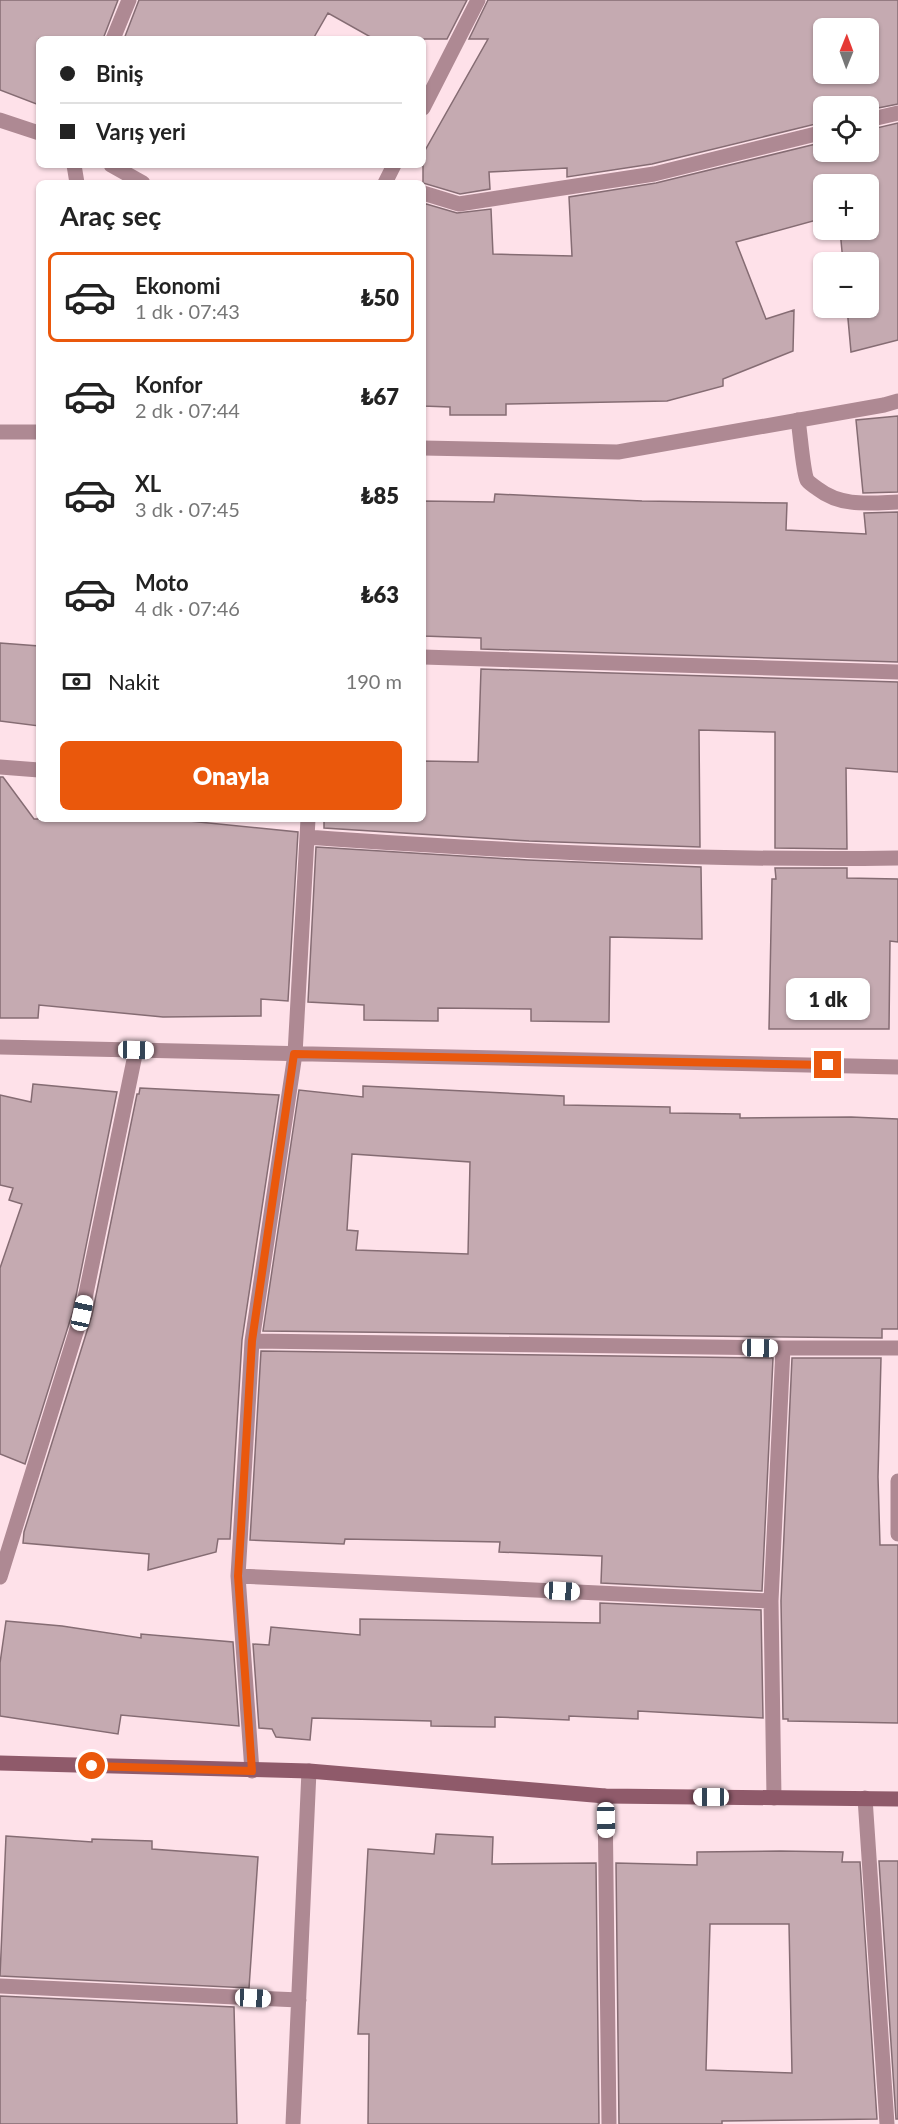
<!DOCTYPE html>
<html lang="tr">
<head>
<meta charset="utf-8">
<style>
	:root { --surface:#fff; --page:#f2f2f2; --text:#222; --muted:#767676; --line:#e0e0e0; --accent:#ea580c }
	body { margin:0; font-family:Lato,sans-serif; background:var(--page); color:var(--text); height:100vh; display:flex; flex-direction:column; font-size:22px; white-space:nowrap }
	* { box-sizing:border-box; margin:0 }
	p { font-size:20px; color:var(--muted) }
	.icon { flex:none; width:33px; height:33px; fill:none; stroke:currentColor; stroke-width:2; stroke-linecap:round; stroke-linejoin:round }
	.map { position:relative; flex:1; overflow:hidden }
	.panel { position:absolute; left:36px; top:180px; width:390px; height:642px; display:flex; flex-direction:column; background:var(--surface); border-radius:9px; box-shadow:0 2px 4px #0004 }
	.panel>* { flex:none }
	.guide { position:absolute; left:36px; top:36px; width:390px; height:132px; border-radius:9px; box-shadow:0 2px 4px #0004; display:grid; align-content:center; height:132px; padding:0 24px; background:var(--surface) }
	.needle { width:39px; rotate:1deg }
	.fabs { position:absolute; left:813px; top:18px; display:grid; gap:12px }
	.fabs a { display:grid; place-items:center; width:66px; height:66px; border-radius:9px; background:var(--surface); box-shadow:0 2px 4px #0004; font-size:30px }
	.end { position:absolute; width:27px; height:27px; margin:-14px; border:8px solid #ea580c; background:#fff; box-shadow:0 0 0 3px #fff }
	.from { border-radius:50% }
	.bubble { position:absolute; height:42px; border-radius:9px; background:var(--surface); box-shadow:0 2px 4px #0004; font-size:20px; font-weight:800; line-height:42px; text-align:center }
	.car { position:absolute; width:18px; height:36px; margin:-18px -9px; border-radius:8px; box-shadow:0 0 4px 2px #0007; background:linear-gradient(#fff 24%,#345 0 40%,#fff 0 76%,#345 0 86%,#fff 0) }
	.guide b { display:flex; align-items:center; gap:21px; height:57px; font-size:22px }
	.guide b+b { border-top:2px solid var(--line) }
	.guide i { width:15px; height:15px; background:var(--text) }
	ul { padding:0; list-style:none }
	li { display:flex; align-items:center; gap:18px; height:90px; margin:0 12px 9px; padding:0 12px; border:3px solid transparent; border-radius:9px }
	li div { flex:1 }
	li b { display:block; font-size:22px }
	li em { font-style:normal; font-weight:800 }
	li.on { border-color:var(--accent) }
	li>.icon { width:54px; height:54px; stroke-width:1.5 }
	h2 { padding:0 24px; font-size:27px; line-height:72px }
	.pay { display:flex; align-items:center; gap:15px; height:66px; padding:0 24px; font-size:22px }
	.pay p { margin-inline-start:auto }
	.button { display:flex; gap:12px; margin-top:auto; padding:12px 24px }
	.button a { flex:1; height:69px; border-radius:9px; background:var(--accent); color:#fff; font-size:24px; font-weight:800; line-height:69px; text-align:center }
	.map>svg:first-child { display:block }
	.building { fill:#c5aab1; stroke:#856c73; stroke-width:1.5; fill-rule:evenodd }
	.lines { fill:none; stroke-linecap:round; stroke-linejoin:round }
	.lane { stroke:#ae8993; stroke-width:15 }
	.street { stroke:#ae8993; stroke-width:15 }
	.secondary { stroke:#8f5a6a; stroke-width:15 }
	.route { stroke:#ea580c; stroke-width:8 }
</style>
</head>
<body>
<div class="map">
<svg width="898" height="2124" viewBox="0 0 898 2124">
	<rect width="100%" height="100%" fill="#fee1e9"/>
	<path class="building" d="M0 0H118L103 39H39V105L0 90Z
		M139 0H467L447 39H374L328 13 313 39H124Z
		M488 0H898V104L868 110V106H824V122L652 164 567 177V168L489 172 490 189 460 194 423 183V154L488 39H469ZM824 28H868V74H824Z
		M898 123V340L851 352 847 308H868V262H843L840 230H868V184H824V218L736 242 766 319 794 310 793 351 723 379V386L667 401 506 404V415H450V407L423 406V203L457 213 491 209 493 254 572 256 569 197 656 183 824 142V152H868V130Z
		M898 416V492L863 493 856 420Z
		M495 494 642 501 787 503 786 530 866 534 864 513 898 512V662L481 649V638L423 636V501L494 502Z
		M0 643 39 646V726L0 721Z
		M481 669 898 682V772L846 768 847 849 775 848V732L699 730 700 847 529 841 324 828V819H423V761L478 762Z
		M0 777H3L34 819H169L298 832 288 1001 261 999V1016L163 1017 39 1005 38 1018H0Z
		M316 847 528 860 701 867 702 939 610 937 609 1022 531 1021V1009L438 1008V1021L364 1020V1005L308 1002Z
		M775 868H847V878L898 879V942L890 941 889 1029H769L772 879H776Z
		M33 1084 117 1092 73 1311 25 1464 0 1454V1268L22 1204 9 1200 13 1188 0 1185V1095L31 1102Z
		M363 1086 564 1096V1105L670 1107V1113L740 1114V1118L851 1117 898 1119V1329H882V1338L263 1331 299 1090 363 1097ZM352 1154 470 1162 468 1254 356 1250 358 1231 347 1230Z
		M140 1088 279 1095 242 1340 230 1539H218L216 1552 148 1570 149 1554 23 1543 24 1532 92 1315 137 1094H139Z
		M261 1351 773 1358 762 1591 601 1583 602 1556 499 1552 500 1542 345 1539 344 1544 250 1540Z
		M792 1358H881L878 1477 880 1545H898V1723L788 1721V1719H783L781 1601Z
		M600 1603 761 1610 763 1718 638 1711V1719L569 1716V1720L495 1717V1727L431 1726V1721L312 1718 310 1740 276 1737 272 1729 259 1728 253 1644 269 1645 271 1627 360 1635V1619L600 1623Z
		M6 1621 62 1626 141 1638V1634L233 1642 239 1726 121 1715 118 1734 0 1716V1663Z
		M436 1834 493 1837 492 1864 596 1863 599 2124H368L369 2034H358L368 1849 434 1854Z
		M6 1836 92 1842V1839L152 1841V1849L258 1857 249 1988 0 1976Z
		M780 1851 843 1852 842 1862H860L877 2119 722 2121V2124H619L616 1863 697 1865V1852ZM710 1924H789L792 2073 706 2070Z
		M879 1861H898V2119H896Z
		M0 1996 234 2007 237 2124H0Z"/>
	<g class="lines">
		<path class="lane" d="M798 420C800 431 803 472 807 480 809 483 815 487 818 489 841 507 870 503 898 502"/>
		<path class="street" d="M113 39 129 0
			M423 108 478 0
			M0 120 39 133
			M868 120 898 113
			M74 165 77 183
			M111 165 143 183
			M385 183 394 165
			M423 193 459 204 654 174 824 132
			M0 432H39
			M423 448 618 452 884 405 898 401
			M423 657 898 672
			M0 767 39 770
			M307 837C504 851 701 861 898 858
			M0 1047 898 1067
			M252 1341 783 1348H898
			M898 1481V1534
			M238 1576 771 1601
			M0 1577 82 1313 136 1050
			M252 1771 238 1576 252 1341 295 1054 308 819
			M605 1796 609 2124
			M774 1798 771 1601 783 1348
			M865 1798 887 2124
			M0 1986 299 2000
			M293 2124 309 1771"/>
		<path class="secondary" d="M0 1763 309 1771 605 1796 898 1799"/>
	</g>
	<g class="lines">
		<path class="route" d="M92 1766 252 1771 238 1576 241 1529 252 1341 294 1054 828 1065"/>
	</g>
</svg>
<div class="fabs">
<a><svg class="needle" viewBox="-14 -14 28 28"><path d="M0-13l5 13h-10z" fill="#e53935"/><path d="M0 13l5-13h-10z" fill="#767676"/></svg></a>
<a><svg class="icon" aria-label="locate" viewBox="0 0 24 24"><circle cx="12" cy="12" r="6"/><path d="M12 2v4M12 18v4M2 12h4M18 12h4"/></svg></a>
<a>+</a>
<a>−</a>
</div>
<i class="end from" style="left:92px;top:1766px"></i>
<i class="end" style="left:828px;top:1065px"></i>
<div class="bubble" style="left:786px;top:978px;width:84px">1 dk</div>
<i class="car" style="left:136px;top:1050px;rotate:91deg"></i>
<i class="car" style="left:82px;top:1313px;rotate:12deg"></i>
<i class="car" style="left:760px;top:1348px;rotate:91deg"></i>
<i class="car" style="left:562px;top:1591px;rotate:93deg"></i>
<i class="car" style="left:711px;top:1797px;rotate:270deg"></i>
<i class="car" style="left:606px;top:1820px;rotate:179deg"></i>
<i class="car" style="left:253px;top:1998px;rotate:93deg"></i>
<div class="guide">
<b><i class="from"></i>Biniş</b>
<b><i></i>Varış yeri</b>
</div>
<section class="panel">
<h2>Araç seç</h2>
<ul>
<li class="on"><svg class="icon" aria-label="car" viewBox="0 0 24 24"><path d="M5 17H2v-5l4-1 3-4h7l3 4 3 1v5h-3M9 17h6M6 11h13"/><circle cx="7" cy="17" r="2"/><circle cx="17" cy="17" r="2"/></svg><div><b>Ekonomi</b><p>1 dk · 07:43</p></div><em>₺50</em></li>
<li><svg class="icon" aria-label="car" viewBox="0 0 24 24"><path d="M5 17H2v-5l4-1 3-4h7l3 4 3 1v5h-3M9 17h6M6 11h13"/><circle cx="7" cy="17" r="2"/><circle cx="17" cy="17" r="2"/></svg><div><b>Konfor</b><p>2 dk · 07:44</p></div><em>₺67</em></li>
<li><svg class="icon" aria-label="car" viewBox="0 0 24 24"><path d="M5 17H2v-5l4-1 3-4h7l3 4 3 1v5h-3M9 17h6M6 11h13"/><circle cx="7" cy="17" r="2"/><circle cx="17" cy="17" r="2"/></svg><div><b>XL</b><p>3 dk · 07:45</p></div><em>₺85</em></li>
<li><svg class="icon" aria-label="car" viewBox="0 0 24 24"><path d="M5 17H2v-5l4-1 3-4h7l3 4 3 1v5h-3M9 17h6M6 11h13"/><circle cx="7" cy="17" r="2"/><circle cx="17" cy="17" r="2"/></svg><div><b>Moto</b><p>4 dk · 07:46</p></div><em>₺63</em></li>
</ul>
<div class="pay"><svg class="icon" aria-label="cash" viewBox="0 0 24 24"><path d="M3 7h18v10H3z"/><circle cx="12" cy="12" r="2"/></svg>Nakit<p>190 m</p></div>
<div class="button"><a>Onayla</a></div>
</section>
</div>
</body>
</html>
